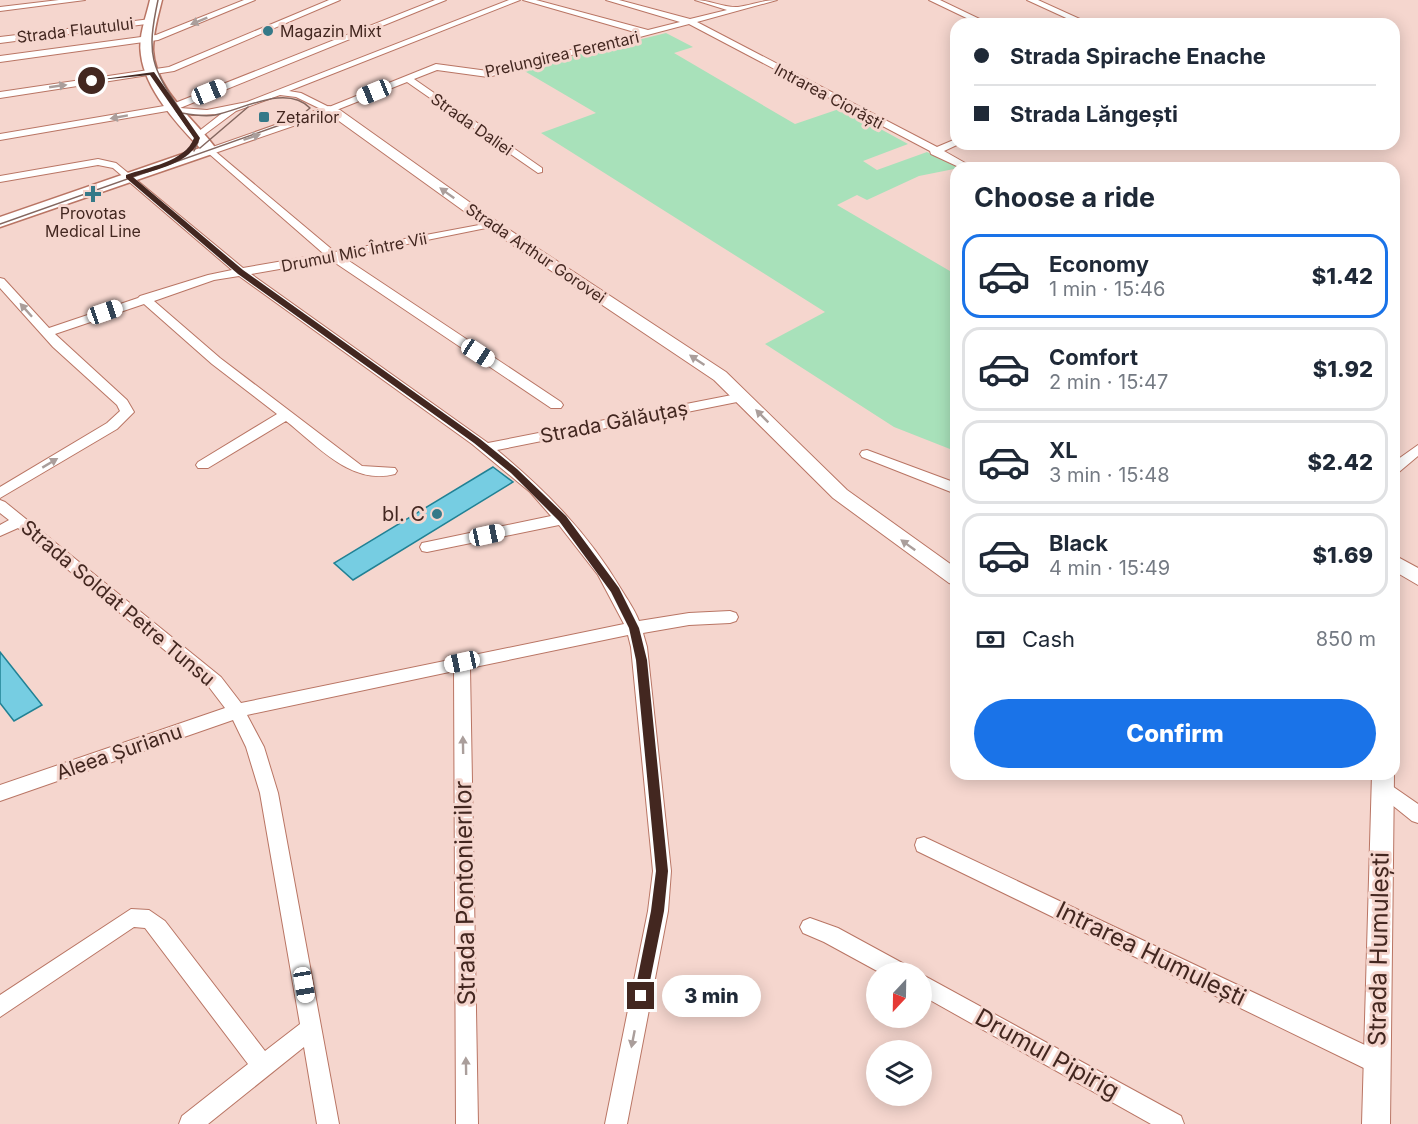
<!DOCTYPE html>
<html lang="en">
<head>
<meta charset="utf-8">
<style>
	:root { --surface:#fff; --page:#f2f2f3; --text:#1f2937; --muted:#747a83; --line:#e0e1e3; --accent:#1a73e8 }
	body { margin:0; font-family:Inter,sans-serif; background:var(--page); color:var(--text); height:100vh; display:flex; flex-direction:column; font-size:22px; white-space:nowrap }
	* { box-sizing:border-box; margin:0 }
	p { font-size:20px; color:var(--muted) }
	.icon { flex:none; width:33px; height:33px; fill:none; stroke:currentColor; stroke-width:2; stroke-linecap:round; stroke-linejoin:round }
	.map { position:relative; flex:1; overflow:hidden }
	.panel { position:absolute; left:950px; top:162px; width:450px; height:618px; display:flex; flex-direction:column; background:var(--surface); border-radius:18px; box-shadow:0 3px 15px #0003 }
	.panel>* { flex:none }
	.hud { position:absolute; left:950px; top:18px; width:450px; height:132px; border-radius:18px; box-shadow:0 3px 15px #0003; display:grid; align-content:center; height:132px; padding:0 24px; background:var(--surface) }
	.needle { width:39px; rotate:202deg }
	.tools { position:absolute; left:866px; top:962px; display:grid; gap:12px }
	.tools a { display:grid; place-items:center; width:66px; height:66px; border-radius:50%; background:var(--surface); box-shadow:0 3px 15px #0003; font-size:30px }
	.end { position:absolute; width:27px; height:27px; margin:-14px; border:8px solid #432720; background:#fff; box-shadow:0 0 0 3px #fff }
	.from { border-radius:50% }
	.bubble { position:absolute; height:42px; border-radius:21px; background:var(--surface); box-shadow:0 3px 15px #0003; font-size:20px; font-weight:800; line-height:42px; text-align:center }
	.car { position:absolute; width:18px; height:36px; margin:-18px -9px; border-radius:8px; box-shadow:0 0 4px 2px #0007; background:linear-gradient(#fff 24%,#345 0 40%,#fff 0 76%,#345 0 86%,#fff 0) }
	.hud b { display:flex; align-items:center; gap:21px; height:57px; font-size:22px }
	.hud b+b { border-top:2px solid var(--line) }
	.hud i { width:15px; height:15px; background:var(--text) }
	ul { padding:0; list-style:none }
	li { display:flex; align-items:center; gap:18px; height:84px; margin:0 12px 9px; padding:0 12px; border:3px solid var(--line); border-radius:18px }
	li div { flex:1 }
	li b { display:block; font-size:22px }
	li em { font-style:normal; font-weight:800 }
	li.on { border-color:var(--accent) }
	li>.icon { width:54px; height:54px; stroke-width:1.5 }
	h2 { padding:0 24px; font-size:27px; line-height:72px }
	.pay { display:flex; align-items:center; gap:15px; height:66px; padding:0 24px; font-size:22px }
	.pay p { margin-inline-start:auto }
	.cta { display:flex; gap:12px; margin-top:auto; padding:12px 24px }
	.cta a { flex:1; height:69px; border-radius:36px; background:var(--accent); color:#fff; font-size:24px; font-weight:800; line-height:69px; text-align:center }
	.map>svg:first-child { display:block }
	.green { fill:#a8e1ba }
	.building { fill:#76cde2; stroke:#218194; stroke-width:1.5 }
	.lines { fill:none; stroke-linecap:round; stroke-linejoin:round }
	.minor-casing { stroke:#b97564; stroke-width:2 }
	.tertiary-casing { stroke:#b97564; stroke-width:2 }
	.secondary-casing { stroke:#b97564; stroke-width:3 }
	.minor { fill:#fff; fill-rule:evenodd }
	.tertiary { fill:#fff; fill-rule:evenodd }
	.secondary { fill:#fff; fill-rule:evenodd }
	.tram { stroke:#84675f; stroke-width:1.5 }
	.oneway { fill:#aa9e9b }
	.route { fill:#432720 }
	.poi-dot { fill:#357988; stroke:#f5d6ce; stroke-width:2 }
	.labels { text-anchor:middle; stroke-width:6; stroke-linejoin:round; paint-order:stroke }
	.far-street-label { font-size:16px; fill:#432720; stroke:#f5d6ce }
	.far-poi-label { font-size:16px; fill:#432720; stroke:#f5d6ce; text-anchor:start }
	.street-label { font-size:20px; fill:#432720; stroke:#f5d6ce }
	.poi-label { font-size:20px; fill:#432720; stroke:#f5d6ce; text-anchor:end }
	.near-street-label { font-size:24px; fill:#432720; stroke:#f5d6ce }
</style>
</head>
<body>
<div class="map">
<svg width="1418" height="1124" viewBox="0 0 1418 1124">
	<rect width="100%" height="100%" fill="#f5d6ce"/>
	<path class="green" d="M666 33 693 47 674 53 795 124 842 108 908 144 863 161 877 170 927 152 959 168 919 176 867 200 857 195 837 205 955 274V451L894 427 765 344 825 312 541 133 596 113 521 69Z"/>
	<path class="building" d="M493 467 513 482 353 580 334 563Z
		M0 652 42 705 14 721 0 703Z"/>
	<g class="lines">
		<g class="minor-casing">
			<path id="minor" d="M59 0H85L0 11V7Z
				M244 0H255L158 40 0 62V56L156 35Z
				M329 0H340L174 71 0 98V92L169 67Z
				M435 0H446L180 108 207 110 247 102 509 0H520L289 91 301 93 329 107 436 64 488 71 638 33 523 0H536L648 30 680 22 606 0H619L690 19 727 10 695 0C709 0 725 8 738 7 752 5 763 0 777 0L697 22 937 147 956 139V144H959L944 151 974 168H961L931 154 930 151 689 24 488 77 437 70 414 79 542 168V172L538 173 407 82 329 113 296 97 280 95 236 111 197 140 192 137 194 135 221 114 192 115 173 110 0 140V134L170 105Z
				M929 0H940L990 24H979Z
				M1027 0H1038L1082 20 1075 22Z
				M151 19 155 21 154 23 0 43V37Z
				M210 147 335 252 495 222V226L491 227 343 257 561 402 563 405 561 408H551L331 260 251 274 488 443 742 393 748 397 742 401 497 450C546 491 588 533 621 589 627 599 635 610 639 621L689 613 730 611 736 613 738 617 736 621 730 623 689 625 643 633 647 647 671 871 668 911 627 1124H605L648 911 653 871 631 647 628 635 470 668 478 1124H456L454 671 247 715 264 747 278 793 339 1124H317L304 1047 208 1124H179L182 1116 248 1064 145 928 134 927 0 1017V995L131 909 149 910 165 921 265 1051 300 1024 260 793 246 747 233 720 0 801V785L225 708 209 687 18 528 0 536V525L9 520 0 513V500L5 502 221 677 241 703 624 624 598 575 559 525 427 552 422 551 420 547 422 543 427 542 551 516 530 492 472 444 239 276 214 280 154 301 220 358 362 466 395 468 397 471 395 474C351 486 317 445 286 421L208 468H198L196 465 198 462 277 414 212 364 144 304 55 334 127 400 134 412 117 429 0 498V487L107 423 120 411 117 405 53 347 0 288V278L4 279 49 328 138 298 140 296 208 275 232 270 113 168 98 165 0 182V176L98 159 116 163 243 268 324 254 207 152V148Z
				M1418 445V456L1399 472 1394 473V462Z
				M867 450 956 483V494L862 457 860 454 862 451Z
				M1382 779 1418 804V823L1412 821 1376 792 1373 787 1376 782Z
				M924 837 1386 1055 1389 1063 1386 1071 1378 1074 1370 1071 917 851 915 845 917 839Z
				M810 918 838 928 906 965 909 972H879L824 942 803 933 800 927 803 921Z
				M921 974 1181 1116 1184 1124H1151L921 995Z"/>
		</g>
		<g class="tertiary-casing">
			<path id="tertiary" d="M329 106 340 110 496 221 726 372 847 490 956 568V585L949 583 833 498 714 380 486 227 332 116 328 114 215 153H205L204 150Z
				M1394 555 1418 568V585L1394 571Z
				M1394 772V774L1390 1124H1362L1372 774Z"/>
		</g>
		<g class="secondary-casing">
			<path id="secondary" d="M150 0H162C158 16 153 33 153 50 155 91 196 120 217 150L215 153 0 227V217L200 148C177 124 145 89 141 55 138 36 146 18 150 0Z"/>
		</g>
		<use href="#minor" class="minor"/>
		<use href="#tertiary" class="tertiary"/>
		<use href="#secondary" class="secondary"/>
		<path class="tram" d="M175 109 198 142 194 151
			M200 148 248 107
			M0 224 297 119 310 108C286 84 244 109 215 115 204 117 193 115 182 113 151 66 146 56 158 0"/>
	</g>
	<defs><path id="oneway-solid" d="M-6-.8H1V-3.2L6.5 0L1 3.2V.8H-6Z" transform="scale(1.5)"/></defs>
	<g class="oneway">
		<use href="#oneway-solid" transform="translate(199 21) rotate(158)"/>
		<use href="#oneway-solid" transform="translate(58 86) rotate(-8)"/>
		<use href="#oneway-solid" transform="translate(119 117) rotate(170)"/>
		<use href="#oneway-solid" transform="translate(252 137) rotate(-19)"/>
		<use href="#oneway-solid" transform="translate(447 193) rotate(-144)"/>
		<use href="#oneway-solid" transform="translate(26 310) rotate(-132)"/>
		<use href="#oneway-solid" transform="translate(697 360) rotate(-146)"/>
		<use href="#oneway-solid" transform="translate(762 416) rotate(-135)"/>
		<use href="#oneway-solid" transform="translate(50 463) rotate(-31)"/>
		<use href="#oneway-solid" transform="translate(908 545) rotate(-144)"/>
		<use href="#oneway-solid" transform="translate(463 745) rotate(-91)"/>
		<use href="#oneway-solid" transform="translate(633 1039) rotate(101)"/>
		<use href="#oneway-solid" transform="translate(466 1066) rotate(-91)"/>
	</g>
	<path class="route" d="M154 72 200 138C191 164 156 169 133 177L243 270 480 439 517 469 566 516 619 588 639 628 647 660 668 871 664 911 646 1001 641 1003 634 996 651 911 656 871 636 660 629 628 611 592 559 521 511 473 474 443 238 274 126 178V175C148 167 185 162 194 138L150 75 89 81Z"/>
	<g class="poi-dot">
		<circle cx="268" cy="31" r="6"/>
		<rect x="258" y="111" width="12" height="12" rx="3"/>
		<path d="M90 185h6v6h6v6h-6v6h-6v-6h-6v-6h6z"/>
		<circle cx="437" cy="514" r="6"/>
	</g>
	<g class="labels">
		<g class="far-street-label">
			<text transform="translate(75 30) rotate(-7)" y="6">Strada Flautului</text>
			<text transform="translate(562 54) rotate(-13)" y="6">Prelungirea Ferentari</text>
			<text transform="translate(829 96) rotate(28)" y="6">Intrarea Ciorăști</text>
			<text transform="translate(472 124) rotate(35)" y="6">Strada Daliei</text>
			<text transform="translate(354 252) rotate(-11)" y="6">Drumul Mic Între Vii</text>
			<text transform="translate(536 253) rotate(34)" y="6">Strada Arthur Gorovei</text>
		</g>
		<g class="far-poi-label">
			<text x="280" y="37">Magazin Mixt</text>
			<text x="276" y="123">Zețarilor</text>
			<text x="93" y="219" text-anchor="middle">Provotas<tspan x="93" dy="18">Medical Line</tspan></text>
		</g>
		<g class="street-label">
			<text transform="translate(614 422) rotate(-11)" y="7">Strada Gălăuțaș</text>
			<text transform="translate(118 603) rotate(40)" y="7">Strada Soldat Petre Tunsu</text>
			<text transform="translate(119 752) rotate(-19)" y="7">Aleea Șurianu</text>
		</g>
		<g class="poi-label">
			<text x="425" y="521">bl. C</text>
		</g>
		<g class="near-street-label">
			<text transform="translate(465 893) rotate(-91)" y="8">Strada Pontonierilor</text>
			<text transform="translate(1379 949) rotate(-89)" y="8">Strada Humulești</text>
			<text transform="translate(1151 954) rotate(26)" y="8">Intrarea Humulești</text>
			<text transform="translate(1047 1054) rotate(29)" y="8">Drumul Pipirig</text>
		</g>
	</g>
</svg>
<div class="tools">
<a><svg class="needle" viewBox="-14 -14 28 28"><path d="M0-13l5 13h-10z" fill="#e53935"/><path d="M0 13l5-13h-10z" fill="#747a83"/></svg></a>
<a><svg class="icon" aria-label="layers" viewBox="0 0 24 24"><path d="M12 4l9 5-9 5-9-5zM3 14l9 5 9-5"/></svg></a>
</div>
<i class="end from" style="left:92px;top:81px"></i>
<i class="end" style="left:641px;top:996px"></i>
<div class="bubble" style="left:662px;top:975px;width:99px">3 min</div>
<i class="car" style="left:209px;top:92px;rotate:68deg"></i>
<i class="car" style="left:374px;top:92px;rotate:248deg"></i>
<i class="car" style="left:105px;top:312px;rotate:71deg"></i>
<i class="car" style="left:478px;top:353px;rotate:123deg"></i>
<i class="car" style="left:487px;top:535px;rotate:78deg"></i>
<i class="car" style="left:462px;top:662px;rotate:258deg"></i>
<i class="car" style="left:304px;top:985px;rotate:170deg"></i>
<div class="hud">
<b><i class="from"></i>Strada Spirache Enache</b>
<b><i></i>Strada Lăngești</b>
</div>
<section class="panel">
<h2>Choose a ride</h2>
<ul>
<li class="on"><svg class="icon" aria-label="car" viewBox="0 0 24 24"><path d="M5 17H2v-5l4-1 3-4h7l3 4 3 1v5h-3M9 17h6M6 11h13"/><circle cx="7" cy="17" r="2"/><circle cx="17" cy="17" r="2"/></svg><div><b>Economy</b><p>1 min · 15:46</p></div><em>$1.42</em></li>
<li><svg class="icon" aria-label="car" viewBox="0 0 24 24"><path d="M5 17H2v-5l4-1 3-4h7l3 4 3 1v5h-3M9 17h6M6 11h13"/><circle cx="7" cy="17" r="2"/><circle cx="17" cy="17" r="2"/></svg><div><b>Comfort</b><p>2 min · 15:47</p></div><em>$1.92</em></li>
<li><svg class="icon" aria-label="car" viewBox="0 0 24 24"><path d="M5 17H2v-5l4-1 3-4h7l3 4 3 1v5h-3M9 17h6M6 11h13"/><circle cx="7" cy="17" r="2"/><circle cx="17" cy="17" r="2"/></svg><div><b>XL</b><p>3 min · 15:48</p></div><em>$2.42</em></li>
<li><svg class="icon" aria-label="car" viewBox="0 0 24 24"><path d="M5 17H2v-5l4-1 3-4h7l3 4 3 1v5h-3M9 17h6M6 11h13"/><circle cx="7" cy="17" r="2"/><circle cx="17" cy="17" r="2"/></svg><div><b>Black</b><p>4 min · 15:49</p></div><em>$1.69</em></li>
</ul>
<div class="pay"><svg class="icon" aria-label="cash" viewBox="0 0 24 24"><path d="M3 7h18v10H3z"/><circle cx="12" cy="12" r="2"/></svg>Cash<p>850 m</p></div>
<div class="cta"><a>Confirm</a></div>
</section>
</div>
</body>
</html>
